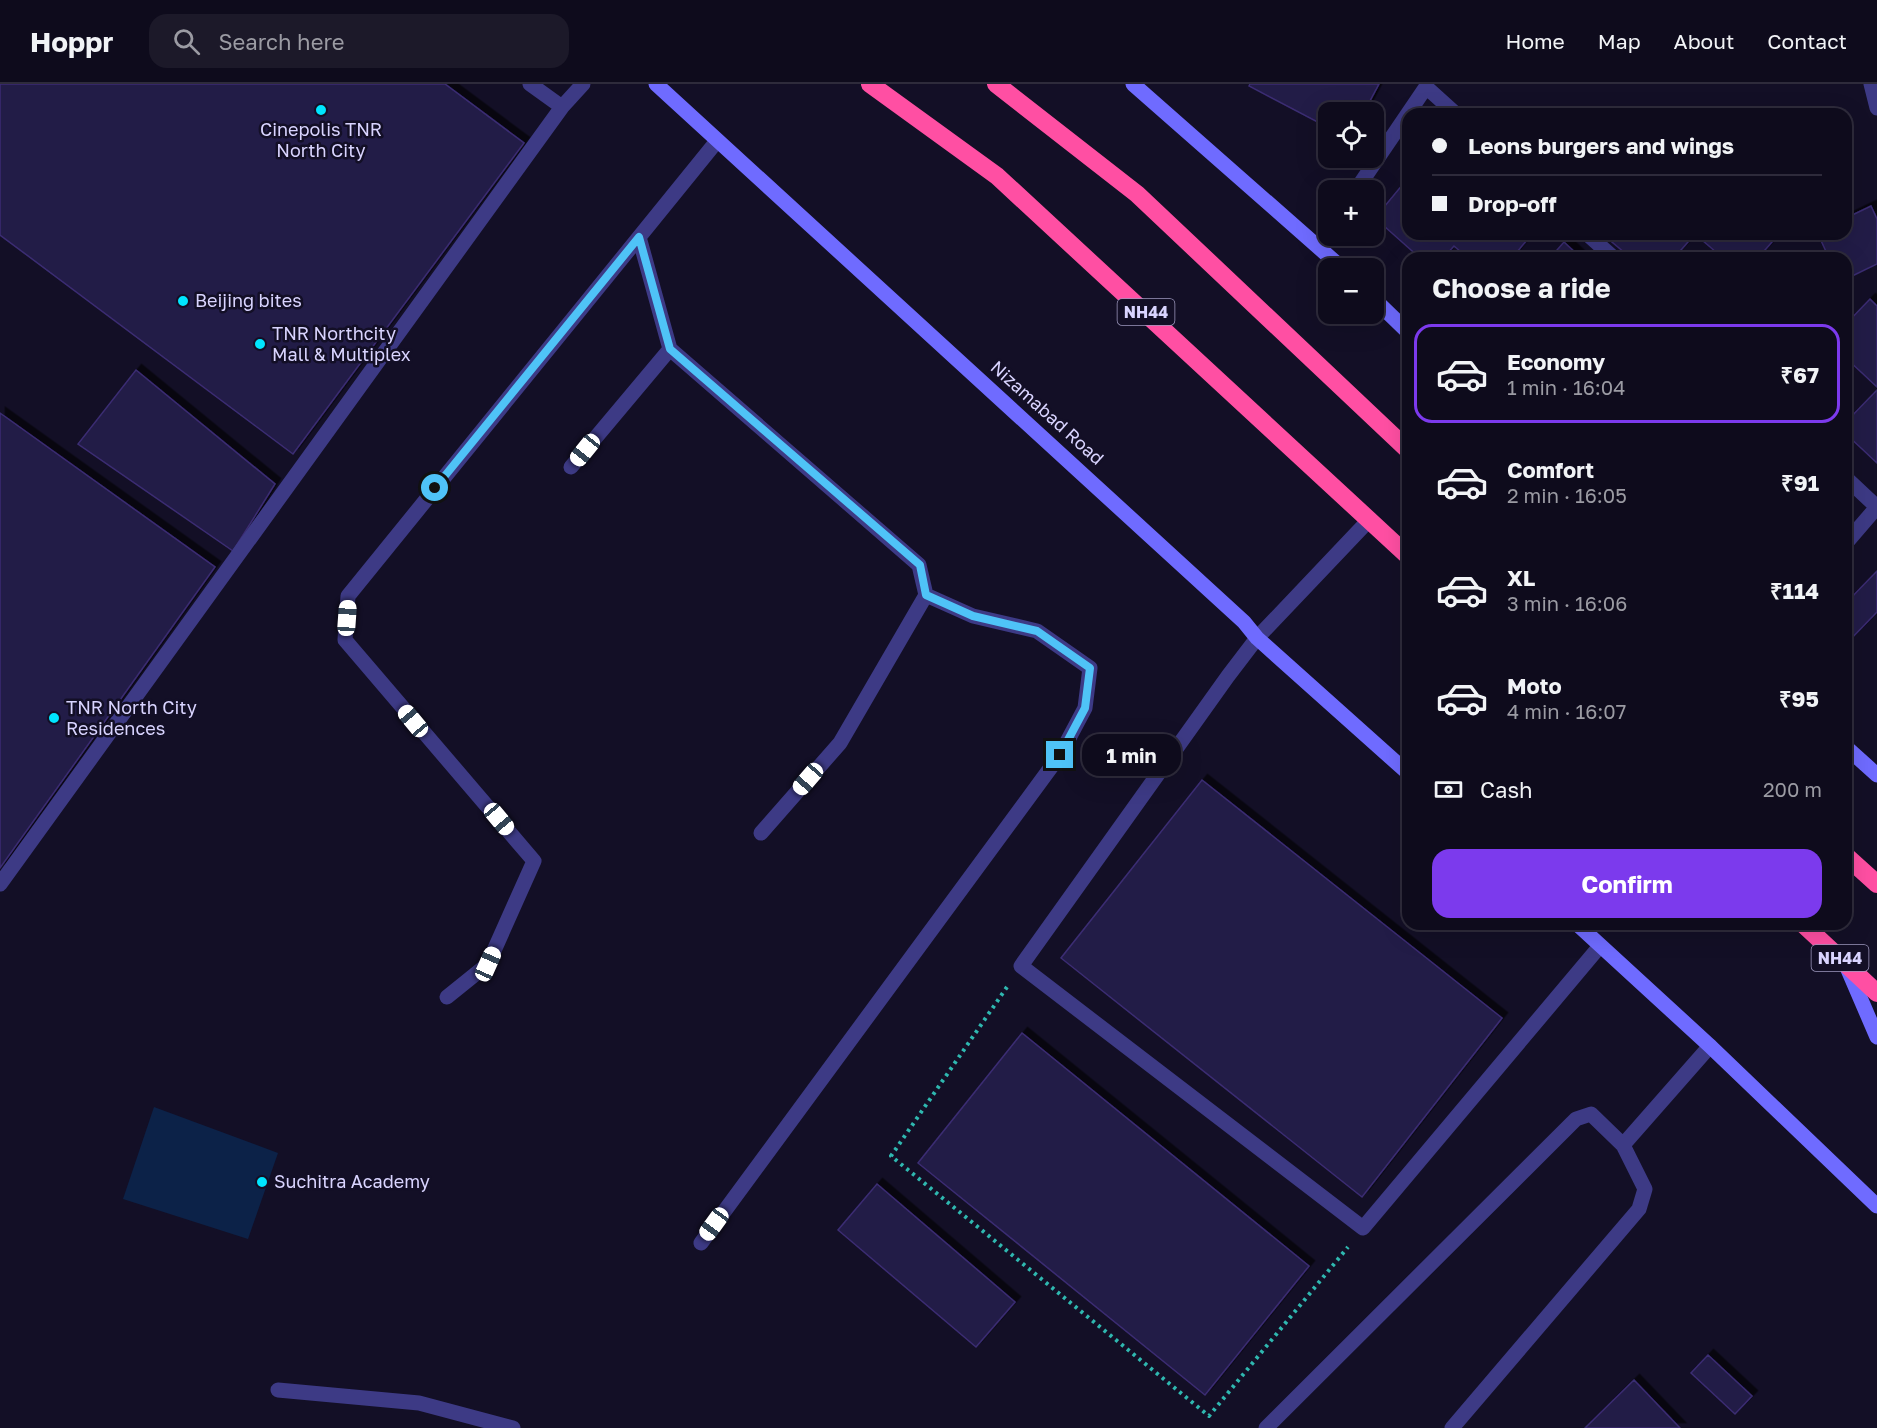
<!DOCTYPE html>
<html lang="en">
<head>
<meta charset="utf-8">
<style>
	:root { --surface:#0e0b1c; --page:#1c1929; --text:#f1f3f6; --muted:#9b9ba3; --line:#2e2b3b; --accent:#7c3aed }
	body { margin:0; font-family:"Golos Text",sans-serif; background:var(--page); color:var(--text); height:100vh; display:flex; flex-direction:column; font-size:22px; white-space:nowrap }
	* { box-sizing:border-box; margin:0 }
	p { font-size:20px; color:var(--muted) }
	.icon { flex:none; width:33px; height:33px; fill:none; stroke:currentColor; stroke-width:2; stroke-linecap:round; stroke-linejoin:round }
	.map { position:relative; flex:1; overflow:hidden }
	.sheet { position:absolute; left:1402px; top:168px; width:450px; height:678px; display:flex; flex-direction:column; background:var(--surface); border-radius:18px; box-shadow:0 6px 24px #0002,0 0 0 2px var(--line) }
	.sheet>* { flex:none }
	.banner { position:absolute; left:1402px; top:24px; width:450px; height:132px; border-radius:18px; box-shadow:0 6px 24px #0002,0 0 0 2px var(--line); display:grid; align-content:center; height:132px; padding:0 30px; background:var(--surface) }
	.buttons { position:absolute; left:1318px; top:18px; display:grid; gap:12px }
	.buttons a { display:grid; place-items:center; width:66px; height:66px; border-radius:12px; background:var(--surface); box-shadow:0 6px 24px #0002,0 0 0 2px var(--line); font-size:30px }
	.end { position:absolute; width:27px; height:27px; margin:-14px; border:8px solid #4fc3f7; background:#111; box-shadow:0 0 0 3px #111 }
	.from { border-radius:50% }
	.bubble { position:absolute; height:42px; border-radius:18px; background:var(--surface); box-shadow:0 6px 24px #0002,0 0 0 2px var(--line); font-size:20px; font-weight:700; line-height:42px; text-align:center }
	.car { position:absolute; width:18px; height:36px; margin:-18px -9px; border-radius:8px; box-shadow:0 0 4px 2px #0007; background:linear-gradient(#fff 24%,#345 0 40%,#fff 0 76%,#345 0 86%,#fff 0) }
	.banner b { display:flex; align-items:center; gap:21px; height:57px; font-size:22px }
	.banner b+b { border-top:2px solid var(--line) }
	.banner i { width:15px; height:15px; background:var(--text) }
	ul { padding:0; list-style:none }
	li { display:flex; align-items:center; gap:18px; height:99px; margin:0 12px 9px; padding:0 18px; border:3px solid transparent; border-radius:18px }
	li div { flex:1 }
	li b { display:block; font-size:22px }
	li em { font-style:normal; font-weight:700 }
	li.on { border-color:var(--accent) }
	li>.icon { width:54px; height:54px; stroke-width:1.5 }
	h2 { padding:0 30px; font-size:27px; line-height:72px }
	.pay { display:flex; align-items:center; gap:15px; height:66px; padding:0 30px; font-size:22px }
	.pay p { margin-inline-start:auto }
	.action { display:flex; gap:12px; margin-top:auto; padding:12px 30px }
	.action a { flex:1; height:69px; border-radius:18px; background:var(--accent); color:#fff; font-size:24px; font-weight:700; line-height:69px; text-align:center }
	header { display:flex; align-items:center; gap:36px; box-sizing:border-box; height:84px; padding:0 30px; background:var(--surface); border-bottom:2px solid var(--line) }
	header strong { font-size:28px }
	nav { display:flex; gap:33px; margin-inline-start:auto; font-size:21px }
	.search { width:420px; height:54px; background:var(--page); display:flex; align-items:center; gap:15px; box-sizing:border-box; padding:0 21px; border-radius:18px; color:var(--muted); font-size:22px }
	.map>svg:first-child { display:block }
	.water { fill:#0c2248 }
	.building { fill:#241b47; stroke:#3b2d73; stroke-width:1.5; filter:url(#shadow) }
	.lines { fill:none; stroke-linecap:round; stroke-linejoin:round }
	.path { stroke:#2fb8b0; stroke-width:4; stroke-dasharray:3 4.5; stroke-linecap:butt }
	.lane { stroke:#3d3a85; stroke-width:15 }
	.street { stroke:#3d3a85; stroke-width:15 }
	.secondary { stroke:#6f6bff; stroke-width:15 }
	.highway { stroke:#ff4fa3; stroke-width:18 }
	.route { stroke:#4fc3f7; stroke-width:8 }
	.poi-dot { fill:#00e5ff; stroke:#130f26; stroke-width:2 }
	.labels { text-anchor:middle; stroke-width:5; stroke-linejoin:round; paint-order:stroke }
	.shield { fill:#130f26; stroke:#9e99be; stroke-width:1.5 }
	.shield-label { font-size:16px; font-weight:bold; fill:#d9d4ff }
	.poi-label { font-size:18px; fill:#d9d4ff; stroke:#130f26; text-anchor:start }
	.street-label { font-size:18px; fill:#d9d4ff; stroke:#130f26 }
</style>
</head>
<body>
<header>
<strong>Hoppr</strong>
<div class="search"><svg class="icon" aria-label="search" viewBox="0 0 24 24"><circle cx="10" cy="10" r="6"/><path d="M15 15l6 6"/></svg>Search here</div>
<nav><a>Home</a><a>Map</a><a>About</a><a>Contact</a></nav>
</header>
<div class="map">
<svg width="1877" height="1344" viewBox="0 0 1877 1344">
	<defs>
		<filter id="shadow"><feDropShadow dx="5.5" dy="-5.5" stdDeviation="0" flood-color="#0009"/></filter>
	</defs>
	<rect width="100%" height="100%" fill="#130f26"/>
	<path class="water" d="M154 1023 278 1069 248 1155 123 1115Z"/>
	<path class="building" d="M0 0H445L524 59 293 370 0 151Z
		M1250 0H1379L1364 28H1329V44L1249 2Z
		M1408 94V150H1532L1512 174H1468L1454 162 1443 174H1420L1375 134Z
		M1871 122 1877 135V180L1846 195V174H1829L1818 150H1846V134Z
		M1608 150H1695L1674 174H1631L1606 153Z
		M1695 150H1779L1758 174H1723Z
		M1564 158 1581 174H1550Z
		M1870 215 1877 222V303L1846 274V240Z
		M136 286 275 400 233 467 78 360Z
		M1877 306V379L1846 350V338Z
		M0 329 215 483 0 784Z
		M1877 487V528L1846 560V519Z
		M1202 696 1502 934 1362 1113 1061 874Z
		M1022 949 1309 1182 1205 1311 918 1079Z
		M877 1100 1015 1218 976 1263 838 1146Z
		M1708 1271 1752 1312 1735 1330 1691 1289Z
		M1634 1296 1680 1344H1585Z"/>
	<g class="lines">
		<path class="path" d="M1007 903 891 1072 1209 1332 1348 1163"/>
		<path class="lane" d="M639 153 670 265 919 481 926 511 840 659 761 749
			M571 383 670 265
			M447 913 488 880 534 777 345 556 348 512 717 57
			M1623 1061 1710 962
			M701 1159 1060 671 1085 624 1090 584 1037 547 973 532 926 511
			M278 1306 419 1319 513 1344
			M1266 1344 1576 1035 1591 1030 1623 1061 1645 1105 1639 1125 1452 1344"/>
		<path class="street" d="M530 0 562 23
			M1871 0 1877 24
			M1356 106 1426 3 1456 30
			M1587 150 1614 174
			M1319 162 1329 147
			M1846 394 1877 423
			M1370 435 1257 554 1228 592 1021 882 1363 1144 1600 862
			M1846 459 1877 423
			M0 800 562 23 583 0"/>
		<path class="secondary" d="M656 0 1244 538 1257 554 1408 689
			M1133 0 1342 184
			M1374 215 1408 248
			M1846 663 1877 691
			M1577 840 1710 962 1877 1122
			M1846 881 1877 953"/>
		<path class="highway" d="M870 0 997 92 1408 472
			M996 0 1137 110 1408 366
			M1846 772 1877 800
			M1803 840 1877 909"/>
	</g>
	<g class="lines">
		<path class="route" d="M435 404 639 153 670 265 920 481 926 511 973 532 1037 547 1090 584 1085 624 1060 671"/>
	</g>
	<g class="poi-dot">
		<circle cx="321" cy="26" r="6"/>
		<circle cx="183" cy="217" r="6"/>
		<circle cx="260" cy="260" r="6"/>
		<circle cx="54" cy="634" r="6"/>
		<circle cx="262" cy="1098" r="6"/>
	</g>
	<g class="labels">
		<g class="shield">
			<rect x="1117.5" y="215" width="57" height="26" rx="4.5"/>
			<rect x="1811.5" y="861" width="57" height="26" rx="4.5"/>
		</g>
		<g class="shield-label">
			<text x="1146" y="234">NH44</text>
			<text x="1840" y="880">NH44</text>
		</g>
		<g class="poi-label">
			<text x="321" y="52" text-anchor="middle">Cinepolis TNR<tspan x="321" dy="21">North City</tspan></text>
			<text x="195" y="223">Beijing bites</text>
			<text x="272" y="256">TNR Northcity<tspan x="272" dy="21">Mall &amp; Multiplex</tspan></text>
			<text x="66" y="630">TNR North City<tspan x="66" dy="21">Residences</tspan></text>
			<text x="274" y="1104">Suchitra Academy</text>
		</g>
		<g class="street-label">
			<text transform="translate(1047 329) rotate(42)" y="6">Nizamabad Road</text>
		</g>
	</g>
</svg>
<div class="buttons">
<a><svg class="icon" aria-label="locate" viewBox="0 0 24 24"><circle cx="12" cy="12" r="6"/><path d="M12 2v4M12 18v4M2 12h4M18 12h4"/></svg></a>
<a>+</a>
<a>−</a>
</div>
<i class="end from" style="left:435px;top:404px"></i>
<i class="end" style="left:1060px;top:671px"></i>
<div class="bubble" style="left:1082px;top:650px;width:99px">1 min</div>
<i class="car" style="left:585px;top:366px;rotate:219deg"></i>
<i class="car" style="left:347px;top:534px;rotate:4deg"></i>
<i class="car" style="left:413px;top:637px;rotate:320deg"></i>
<i class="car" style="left:808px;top:695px;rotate:221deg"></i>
<i class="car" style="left:499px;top:735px;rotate:140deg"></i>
<i class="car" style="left:488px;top:880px;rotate:24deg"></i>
<i class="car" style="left:714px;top:1140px;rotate:216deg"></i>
<div class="banner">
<b><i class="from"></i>Leons burgers and wings</b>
<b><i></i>Drop-off</b>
</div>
<section class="sheet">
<h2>Choose a ride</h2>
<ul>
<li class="on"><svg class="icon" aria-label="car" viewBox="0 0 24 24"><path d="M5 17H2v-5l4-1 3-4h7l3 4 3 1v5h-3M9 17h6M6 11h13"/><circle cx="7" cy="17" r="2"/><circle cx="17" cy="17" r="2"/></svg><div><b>Economy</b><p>1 min · 16:04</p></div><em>₹67</em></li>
<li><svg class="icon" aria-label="car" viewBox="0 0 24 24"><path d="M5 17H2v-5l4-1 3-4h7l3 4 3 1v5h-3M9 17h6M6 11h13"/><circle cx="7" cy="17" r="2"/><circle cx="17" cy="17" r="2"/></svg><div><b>Comfort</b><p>2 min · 16:05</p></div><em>₹91</em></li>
<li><svg class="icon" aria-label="car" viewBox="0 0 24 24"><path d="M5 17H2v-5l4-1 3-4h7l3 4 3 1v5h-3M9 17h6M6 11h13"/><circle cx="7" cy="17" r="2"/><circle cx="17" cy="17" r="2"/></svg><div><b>XL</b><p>3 min · 16:06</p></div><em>₹114</em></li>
<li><svg class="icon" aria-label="car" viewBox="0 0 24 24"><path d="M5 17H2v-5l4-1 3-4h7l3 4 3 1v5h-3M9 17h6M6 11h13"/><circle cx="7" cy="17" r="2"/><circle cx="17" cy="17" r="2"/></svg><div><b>Moto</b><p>4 min · 16:07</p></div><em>₹95</em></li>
</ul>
<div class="pay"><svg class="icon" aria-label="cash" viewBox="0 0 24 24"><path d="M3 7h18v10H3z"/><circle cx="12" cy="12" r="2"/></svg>Cash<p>200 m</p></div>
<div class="action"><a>Confirm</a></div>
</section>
</div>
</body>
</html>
